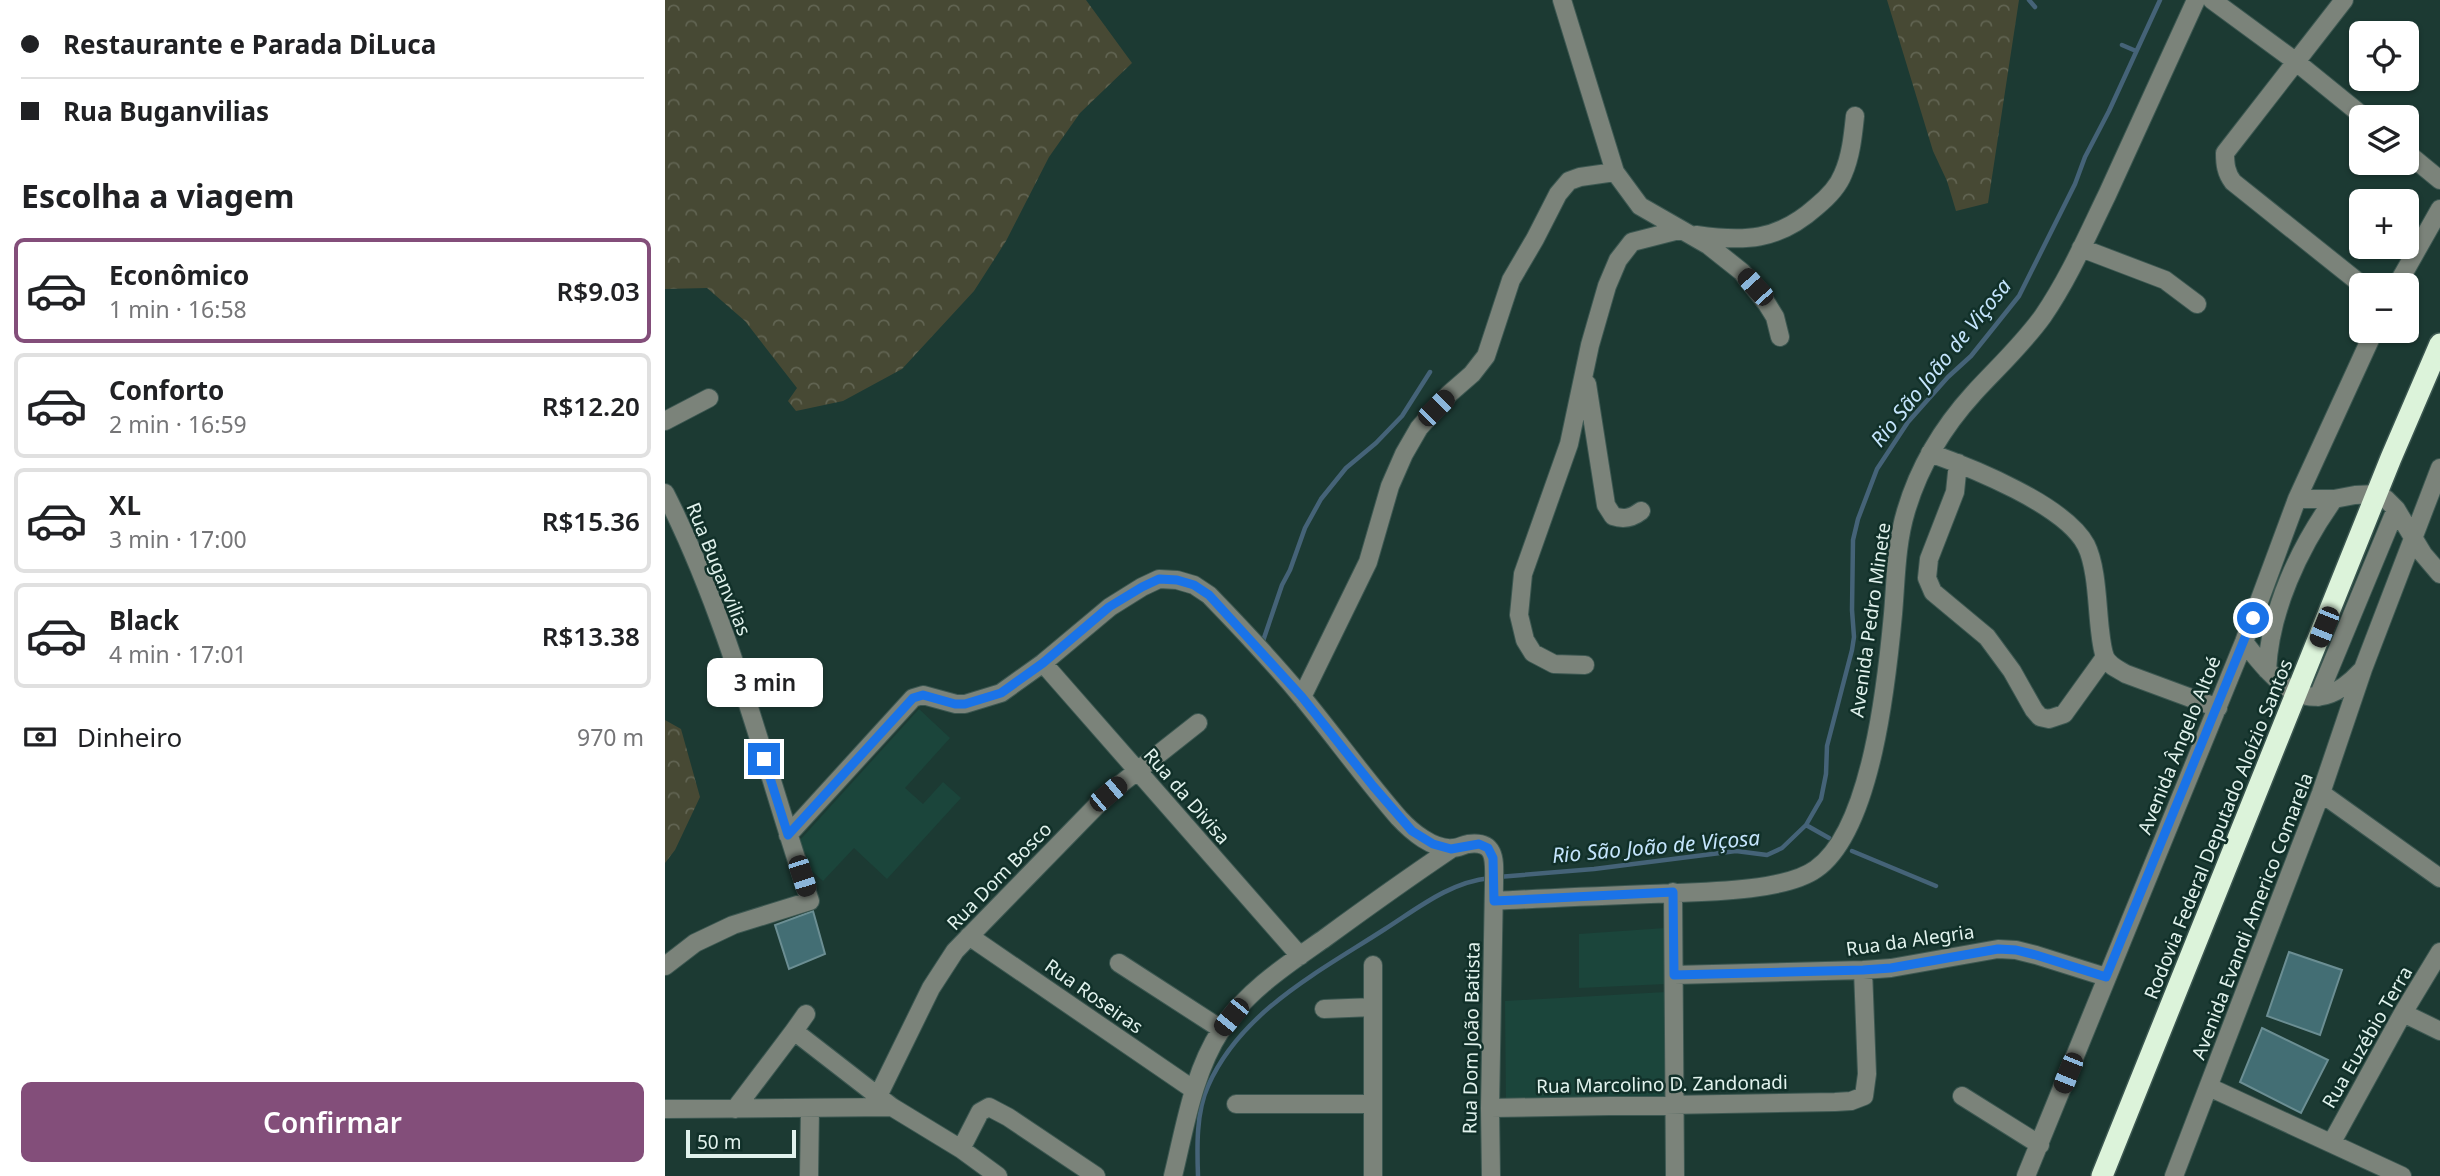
<!DOCTYPE html>
<html lang="pt">
<head>
<meta charset="utf-8">
<style>
	:root { --surface:#fff; --page:#f6f6f6; --text:#202124; --muted:#757577; --line:#e0e0e0; --accent:#834e7a }
	body { margin:0; font-family:"Noto Sans",sans-serif; background:var(--page); color:var(--text); height:100vh; display:flex; flex-direction:column; font-size:26px; white-space:nowrap }
	* { box-sizing:border-box; margin:0 }
	p { font-size:23px; color:var(--muted) }
	.icon { flex:none; width:38px; height:38px; fill:none; stroke:currentColor; stroke-width:2; stroke-linecap:round; stroke-linejoin:round }
	.map { position:relative; flex:1; overflow:hidden }
	.details { display:flex; flex-direction:column; background:var(--surface); width:665px }
	.details>* { flex:none }
	.banner { display:grid; align-content:center; height:154px; padding:0 21px; background:var(--surface) }
	.controls { position:absolute; left:1684px; top:21px; display:grid; gap:14px }
	.controls a { display:grid; place-items:center; width:70px; height:70px; border-radius:10px; background:var(--surface); box-shadow:0 2px 5px #0004; font-size:35px }
	.scale { position:absolute; left:21px; bottom:18px; width:110px; box-sizing:border-box; padding-left:7px; border:4px solid #e1f2ed; border-top:0; font-size:19px; line-height:24px; white-space:nowrap; color:#e1f2ed; -webkit-text-stroke:5px #113029; paint-order:stroke }
	.end { position:absolute; width:32px; height:32px; margin:-16px; border:9px solid #1a73e8; background:#fff; box-shadow:0 0 0 4px #fff }
	.from { border-radius:50% }
	.bubble { position:absolute; height:49px; border-radius:10px; background:var(--surface); box-shadow:0 2px 5px #0004; font-size:23px; font-weight:600; line-height:49px; text-align:center }
	.car { position:absolute; width:21px; height:42px; margin:-21px -10px; border-radius:9px; box-shadow:0 0 5px 2px #0007; background:linear-gradient(#222 24%,#8ab4d8 0 40%,#222 0 76%,#8ab4d8 0 86%,#222 0) }
	.banner b { display:flex; align-items:center; gap:24px; height:66px; font-size:26px }
	.banner b+b { border-top:2px solid var(--line) }
	.banner i { width:18px; height:18px; background:var(--text) }
	ul { padding:0; list-style:none }
	li { display:flex; align-items:center; gap:21px; height:105px; margin:0 14px 10px; padding:0 7px; border:4px solid var(--line); border-radius:10px }
	li div { flex:1 }
	li b { display:block; font-size:26px }
	li em { font-style:normal; font-weight:600 }
	li.current { border-color:var(--accent) }
	li>.icon { width:63px; height:63px; stroke-width:1.5 }
	h2 { padding:0 21px; font-size:32px; line-height:84px }
	.pay { display:flex; align-items:center; gap:18px; height:77px; padding:0 21px; font-size:26px }
	.pay p { margin-inline-start:auto }
	.button { display:flex; gap:14px; margin-top:auto; padding:14px 21px }
	.button a { flex:1; height:80px; border-radius:10px; background:var(--accent); color:#fff; font-size:28px; font-weight:600; line-height:80px; text-align:center }
	main { display:flex; flex:1; min-height:0 }
	.map>svg:first-child { display:block }
	.built { fill:#1b453b }
	.forest { fill:url(#forest-crowns) }
	.lines { fill:none; stroke-linecap:round; stroke-linejoin:round }
	.stream { stroke:#456378; stroke-width:4.5 }
	.building { fill:#436e74; stroke:#6b8e93; stroke-width:2 }
	.minor-casing { stroke:#3c5751; stroke-width:20 }
	.highway-casing { stroke:#3c5751; stroke-width:24 }
	.minor { stroke:#7b837a; stroke-width:18 }
	.highway { stroke:#dcf3da; stroke-width:21 }
	.route { stroke:#1a73e8; stroke-width:9 }
	.labels { text-anchor:middle; stroke-width:5; stroke-linejoin:round; paint-order:stroke }
	.street-label { font-size:19px; fill:#e1f2ed; stroke:#113029 }
	.water-label { font-size:21px; font-style:italic; fill:#c5e5fd; stroke:#113029 }
</style>
</head>
<body>
<main>
<section class="details">
<div class="banner">
<b><i class="from"></i>Restaurante e Parada DiLuca</b>
<b><i></i>Rua Buganvilias</b>
</div>
<h2>Escolha a viagem</h2>
<ul>
<li class="current"><svg class="icon" aria-label="car" viewBox="0 0 24 24"><path d="M5 17H2v-5l4-1 3-4h7l3 4 3 1v5h-3M9 17h6M6 11h13"/><circle cx="7" cy="17" r="2"/><circle cx="17" cy="17" r="2"/></svg><div><b>Econômico</b><p>1 min · 16:58</p></div><em>R$9.03</em></li>
<li><svg class="icon" aria-label="car" viewBox="0 0 24 24"><path d="M5 17H2v-5l4-1 3-4h7l3 4 3 1v5h-3M9 17h6M6 11h13"/><circle cx="7" cy="17" r="2"/><circle cx="17" cy="17" r="2"/></svg><div><b>Conforto</b><p>2 min · 16:59</p></div><em>R$12.20</em></li>
<li><svg class="icon" aria-label="car" viewBox="0 0 24 24"><path d="M5 17H2v-5l4-1 3-4h7l3 4 3 1v5h-3M9 17h6M6 11h13"/><circle cx="7" cy="17" r="2"/><circle cx="17" cy="17" r="2"/></svg><div><b>XL</b><p>3 min · 17:00</p></div><em>R$15.36</em></li>
<li><svg class="icon" aria-label="car" viewBox="0 0 24 24"><path d="M5 17H2v-5l4-1 3-4h7l3 4 3 1v5h-3M9 17h6M6 11h13"/><circle cx="7" cy="17" r="2"/><circle cx="17" cy="17" r="2"/></svg><div><b>Black</b><p>4 min · 17:01</p></div><em>R$13.38</em></li>
</ul>
<div class="pay"><svg class="icon" aria-label="cash" viewBox="0 0 24 24"><path d="M3 7h18v10H3z"/><circle cx="12" cy="12" r="2"/></svg>Dinheiro<p>970 m</p></div>
<div class="button"><a>Confirmar</a></div>
</section>
<div class="map">
<svg width="1775" height="1176" viewBox="0 0 1775 1176">
	<defs>
		<pattern id="forest-crowns" width="20" height="18" patternUnits="userSpaceOnUse" patternTransform="scale(1.75)"><rect width="20" height="18" fill="#474934"/><path d="M2 6a3 3 0 1 1 6 0M12 15a3 3 0 1 1 6 0" fill="none" stroke="#616452"/></pattern>
	</defs>
	<rect width="100%" height="100%" fill="#1c3a33"/>
	<path class="built" d="M254 709 285 738 240 788 258 804 278 782 296 798 222 879 189 848 158 881 125 851Z
		M1000 928 1001 984 914 988V934Z
		M1001 992 1000 1100 841 1107 840 1001Z"/>
	<path class="forest" d="M0 0H421L467 63 415 113 384 157 341 241 309 291 237 369 178 401 131 411 123 401 132 388 80 321 42 288 0 289Z
		M1222 0H1354L1323 203 1291 211 1282 181 1268 151Z
		M0 720 16 729 35 797 10 850 0 863Z"/>
	<g class="lines">
		<path class="stream" d="M1364 0 1370 7
			M1457 45 1471 51
			M598 641 617 585 625 570 640 528 656 499 681 468 711 443 737 416 765 372
			M1141 825 1164 838
			M1187 851 1271 886
			M833 877 929 869 1071 851 1102 855 1117 848 1141 825 1156 799 1161 774 1162 746 1187 650 1189 637 1187 610 1188 540 1193 519 1212 469 1243 422 1283 377 1306 356 1354 296 1410 184 1420 157 1444 111 1495 0
			M533 1176C532 1148 531 1112 543 1086 576 1011 655 971 720 929 753 908 785 882 825 878"/>
	</g>
	<path class="building" d="M148 911 160 954 124 969 110 925Z
		M1624 952 1677 970 1655 1035 1602 1016Z
		M1597 1028 1663 1060 1636 1113 1575 1082Z"/>
	<g class="lines">
		<g class="minor-casing">
			<path id="minor" d="M897 0 950 172 975 206 1043 245 1077 272 1102 304 1110 317 1115 337
				M1547 0 1630 61 1699 117
				M1679 0 1560 153C1560 164 1561 173 1568 182L1697 285
				M1741 152 1775 180
				M1031 235C1079 242 1113 241 1151 207 1162 198 1173 187 1178 174 1186 156 1188 135 1190 116
				M1416 248 1500 280 1532 304
				M1732 285 1775 209
				M922 384 941 505 948 516C959 520 967 518 976 511
				M0 421 44 398
				M1265 453C1307 468 1400 505 1421 545 1432 567 1432 606 1435 630 1436 639 1437 649 1440 657 1444 666 1453 669 1461 674L1553 708
				M1293 463 1290 492 1264 559 1262 578 1268 592 1322 637 1347 671 1369 710 1375 717 1384 719 1399 714 1440 657
				M0 493C65 621 99 764 145 901L68 925 30 943 0 966
				M1632 499H1669L1690 495 1712 494 1721 499 1731 509 1758 554 1775 574
				M1579 642C1613 686 1647 724 1696 671
				M378 663 635 956
				M920 665 889 664 868 653 860 640 854 615 858 574 904 444 925 345 942 286 953 260 967 242 1014 230
				M1602 670C1605 610 1634 548 1669 499
				M637 697 703 562 725 486 739 454 754 428 784 394 807 374 821 356 846 280 870 239 893 194 904 181 915 177 950 172
				M1653 697 1731 509
				M1656 793 1775 878
				M123 835 248 698 258 695 291 704H300L336 693 378 663 445 607 477 587 494 579 512 580 529 585 544 595C576 628 608 662 637 697 670 737 700 779 734 818 746 831 768 850 788 848 793 848 798 845 803 844 833 840 829 863 829 884L825 1108 826 1176
				M1008 892 1010 1176
				M829 901C881 898 933 896 985 894 1027 892 1118 893 1151 869 1207 830 1222 679 1228 614 1231 579 1231 544 1241 511 1254 467 1278 427 1309 393 1332 368 1358 344 1378 316 1404 278 1422 236 1442 195 1472 130 1502 65 1531 0
				M304 936 529 1090
				M454 963 556 1029
				M1009 975 1198 970 1226 968 1333 949 1351 950 1371 955 1441 977
				M659 1009 708 1007
				M1738 1013 1775 1031
				M141 1014 129 1031 227 1107 296 1149 333 1176
				M1544 1087 1737 1176
				M213 1096 266 988 290 951 443 794 533 723
				M1297 1096 1375 1145
				M571 1104H707
				M825 1108 1170 1102 1186 1101 1199 1096 1202 1074 1198 970
				M0 1109 227 1107
				M70 1109 129 1031
				M1667 1142 1738 1013 1775 952
				M296 1149 315 1112 324 1107 343 1117 431 1176
				M144 1176 145 1108
				M508 1176C520 1127 528 1073 556 1030 581 991 623 964 660 938 701 908 743 878 786 849
				M708 1176V965
				M1361 1176 1579 642 1632 499 1709 331
				M1509 1176 1656 793 1698 669 1775 468"/>
		</g>
		<g class="highway-casing">
			<path id="highway" d="M1437 1176 1726 458 1775 344"/>
		</g>
		<use href="#minor" class="minor"/>
		<use href="#highway" class="highway"/>
	</g>
	<g class="lines">
		<path class="route" d="M99 759 123 835 248 698 258 695 290 704H300L336 693 378 663 444 607 477 587 494 579 512 580 529 585 544 595 637 697 708 786 747 831 768 844 786 849 814 844 823 848 828 858 829 901 1008 892 1009 975 1198 970 1226 968 1333 949 1351 950 1371 955 1441 977 1588 618"/>
	</g>
	<g class="labels">
		<g class="street-label">
			<text transform="translate(54 569) rotate(68)" y="7">Rua Buganvilias</text>
			<text transform="translate(1205 620) rotate(-82)" y="7">Avenida Pedro Minete</text>
			<text transform="translate(1514 745) rotate(-68)" y="7">Avenida Ângelo Altoé</text>
			<text transform="translate(522 796) rotate(49)" y="7">Rua da Divisa</text>
			<text transform="translate(1553 829) rotate(-68)" y="7">Rodovia Federal Deputado Aloízio Santos</text>
			<text transform="translate(334 876) rotate(-46)" y="7">Rua Dom Bosco</text>
			<text transform="translate(1587 916) rotate(-69)" y="7">Avenida Evandi Americo Comarela</text>
			<text transform="translate(1245 940) rotate(-8)" y="7">Rua da Alegria</text>
			<text transform="translate(429 996) rotate(35)" y="7">Rua Roseiras</text>
			<text transform="translate(1702 1037) rotate(-60)" y="7">Rua Euzébio Terra</text>
			<text transform="translate(806 1038) rotate(-89)" y="7">Rua Dom João Batista</text>
			<text transform="translate(997 1084) rotate(-1)" y="7">Rua Marcolino D. Zandonadi</text>
		</g>
		<g class="water-label">
			<text transform="translate(1276 363) rotate(-51)" y="7">Rio São João de Viçosa</text>
			<text transform="translate(991 847) rotate(-5)" y="7">Rio São João de Viçosa</text>
		</g>
	</g>
</svg>
<div class="controls">
<a><svg class="icon" aria-label="locate" viewBox="0 0 24 24"><circle cx="12" cy="12" r="6"/><path d="M12 2v4M12 18v4M2 12h4M18 12h4"/></svg></a>
<a><svg class="icon" aria-label="layers" viewBox="0 0 24 24"><path d="M12 4l9 5-9 5-9-5zM3 14l9 5 9-5"/></svg></a>
<a>+</a>
<a>−</a>
</div>
<div class="scale">50 m</div>
<i class="end from" style="left:1588px;top:618px"></i>
<i class="end" style="left:99px;top:759px"></i>
<div class="bubble" style="left:42px;top:658px;width:116px">3 min</div>
<i class="car" style="left:1090px;top:287px;rotate:318deg"></i>
<i class="car" style="left:771px;top:408px;rotate:45deg"></i>
<i class="car" style="left:1659px;top:627px;rotate:202deg"></i>
<i class="car" style="left:443px;top:794px;rotate:50deg"></i>
<i class="car" style="left:137px;top:876px;rotate:162deg"></i>
<i class="car" style="left:566px;top:1017px;rotate:219deg"></i>
<i class="car" style="left:1403px;top:1073px;rotate:202deg"></i>
</div>
</main>
</body>
</html>
